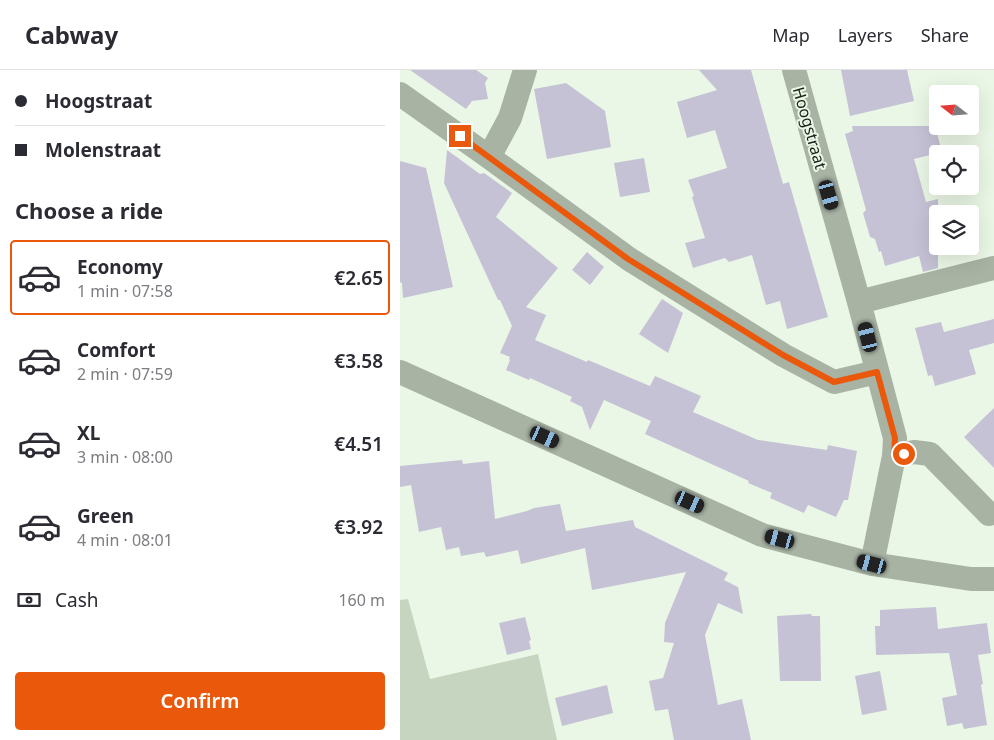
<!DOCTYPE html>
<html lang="en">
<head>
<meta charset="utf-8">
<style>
	:root { --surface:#fff; --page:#f2f2f3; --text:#2b2b33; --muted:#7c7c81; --line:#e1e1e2; --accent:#ea580c }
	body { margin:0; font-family:"Noto Sans",sans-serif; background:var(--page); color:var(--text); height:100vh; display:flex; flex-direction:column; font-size:19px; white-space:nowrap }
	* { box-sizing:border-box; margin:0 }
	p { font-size:16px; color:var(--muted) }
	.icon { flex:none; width:28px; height:28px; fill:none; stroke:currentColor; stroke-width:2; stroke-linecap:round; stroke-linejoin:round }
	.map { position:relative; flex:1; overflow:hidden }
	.sheet { display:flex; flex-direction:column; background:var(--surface); width:400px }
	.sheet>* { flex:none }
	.hud { display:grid; align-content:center; height:110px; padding:0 15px; background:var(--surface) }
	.needle { width:32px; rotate:287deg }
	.buttons { position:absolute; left:529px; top:15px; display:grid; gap:10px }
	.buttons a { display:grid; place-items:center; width:50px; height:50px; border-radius:5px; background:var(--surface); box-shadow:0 5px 20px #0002; font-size:25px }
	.end { position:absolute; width:22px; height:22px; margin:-11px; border:6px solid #ea580c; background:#fff; box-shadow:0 0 0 2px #fff }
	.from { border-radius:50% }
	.car { position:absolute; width:15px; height:30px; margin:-15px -8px; border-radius:6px; box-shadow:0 0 4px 1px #0007; background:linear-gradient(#222 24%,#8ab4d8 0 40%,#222 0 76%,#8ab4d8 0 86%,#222 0) }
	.hud b { display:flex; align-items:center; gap:18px; height:48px; font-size:19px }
	.hud b+b { border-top:1px solid var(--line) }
	.hud i { width:12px; height:12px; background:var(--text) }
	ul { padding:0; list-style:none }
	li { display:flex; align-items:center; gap:15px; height:75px; margin:0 10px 8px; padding:0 5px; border:2px solid transparent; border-radius:5px }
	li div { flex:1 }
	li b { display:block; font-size:19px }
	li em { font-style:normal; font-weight:600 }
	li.on { border-color:var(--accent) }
	li>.icon { width:45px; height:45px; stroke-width:1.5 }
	h2 { padding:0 15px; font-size:22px; line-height:60px }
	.pay { display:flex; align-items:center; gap:12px; height:55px; padding:0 15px; font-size:19px }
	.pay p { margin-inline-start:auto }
	.cta { display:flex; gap:10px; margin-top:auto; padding:10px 15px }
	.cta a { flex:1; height:58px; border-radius:5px; background:var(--accent); color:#fff; font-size:20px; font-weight:600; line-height:58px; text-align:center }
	header { display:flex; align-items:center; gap:30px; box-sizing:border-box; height:70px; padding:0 25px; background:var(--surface); border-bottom:1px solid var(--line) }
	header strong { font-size:24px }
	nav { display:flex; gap:28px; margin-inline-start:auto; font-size:18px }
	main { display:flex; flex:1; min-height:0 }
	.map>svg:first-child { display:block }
	.green { fill:#c5d5c0 }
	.building { fill:#c5c2d5 }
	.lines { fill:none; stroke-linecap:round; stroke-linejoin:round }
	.minor { stroke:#a8b3a4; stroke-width:24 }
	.route { stroke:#ea580c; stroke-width:6 }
	.labels { text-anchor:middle; stroke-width:4; stroke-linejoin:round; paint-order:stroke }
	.street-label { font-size:16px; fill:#191e18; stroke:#ebf7e6 }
</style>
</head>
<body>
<header>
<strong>Cabway</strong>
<nav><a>Map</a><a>Layers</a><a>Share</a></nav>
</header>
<main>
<section class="sheet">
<div class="hud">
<b><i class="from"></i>Hoogstraat</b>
<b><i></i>Molenstraat</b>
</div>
<h2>Choose a ride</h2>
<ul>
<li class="on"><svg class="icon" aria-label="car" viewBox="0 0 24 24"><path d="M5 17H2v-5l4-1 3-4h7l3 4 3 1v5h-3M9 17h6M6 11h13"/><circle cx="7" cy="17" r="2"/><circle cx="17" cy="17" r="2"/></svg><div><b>Economy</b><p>1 min · 07:58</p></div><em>€2.65</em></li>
<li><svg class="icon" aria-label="car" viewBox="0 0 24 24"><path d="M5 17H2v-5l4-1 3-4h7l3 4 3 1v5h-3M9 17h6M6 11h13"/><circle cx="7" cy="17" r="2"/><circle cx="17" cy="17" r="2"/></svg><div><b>Comfort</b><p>2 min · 07:59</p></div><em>€3.58</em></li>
<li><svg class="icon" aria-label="car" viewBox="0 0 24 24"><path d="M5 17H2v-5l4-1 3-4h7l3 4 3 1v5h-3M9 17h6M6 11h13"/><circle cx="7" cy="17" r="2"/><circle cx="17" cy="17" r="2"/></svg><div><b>XL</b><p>3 min · 08:00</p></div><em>€4.51</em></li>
<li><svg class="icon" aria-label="car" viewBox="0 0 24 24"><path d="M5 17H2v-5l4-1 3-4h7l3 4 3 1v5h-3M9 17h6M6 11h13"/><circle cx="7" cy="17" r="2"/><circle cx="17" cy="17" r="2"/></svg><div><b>Green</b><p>4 min · 08:01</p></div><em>€3.92</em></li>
</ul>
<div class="pay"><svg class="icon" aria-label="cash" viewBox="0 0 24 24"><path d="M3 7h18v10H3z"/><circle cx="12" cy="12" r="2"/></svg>Cash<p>160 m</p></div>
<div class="cta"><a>Confirm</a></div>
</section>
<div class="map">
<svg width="594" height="670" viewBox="0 0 594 670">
	<rect width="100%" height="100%" fill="#ebf7e6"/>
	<path class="green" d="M8 529 30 609 138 584 157 670H0V530Z"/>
	<path class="building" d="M10 0H76L88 8 85 13 88 29 72 31 66 39Z
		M299 0H351L383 114 389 112 428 247 387 259 380 231 366 235 352 185 329 192 325 188 293 198 285 173 305 168 292 127 294 126 288 110 327 98 315 60 287 68 277 32 317 20Z
		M441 0H507L514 31 450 46Z
		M166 13 205 41 211 77 147 89 134 19Z
		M452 56H535L542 82 514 89 526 132 538 129V198L523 202 519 186 485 196 481 181 479 182 475 169 470 167 463 143 466 140 445 64 453 61Z
		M47 80 80 104 84 103 112 123 96 147 158 198 126 237 146 245 135 270 187 292 188 290 250 316 255 306 301 326 293 342 358 370 427 380 428 375 457 381 448 430H444L436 447 408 435 404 443 370 428 372 423 348 413 349 411 245 364 251 351 204 330 190 360 182 337 170 331 172 327 130 308 129 310 106 300 110 290 109 289 110 287 100 283 112 256 100 230H98L44 113Z
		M244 88 250 122 220 127 214 93Z
		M0 91 26 98 53 217 3 228 2 213 0 212Z
		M187 182 204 197 190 215 172 200Z
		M262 229 283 243 268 283 239 264Z
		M594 249V273L569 280 576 304 535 316 532 305 528 306 515 258 541 252 544 262Z
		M594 338V398L564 367Z
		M62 390 63 394 89 391 95 449 127 441 134 438 160 434 166 461 233 450 235 457 328 503 324 510 338 517 343 544 318 533 305 565 318 635 342 629 351 670H274L268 639 255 641 249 611 263 608 274 573 264 572 265 553 286 502 192 520 185 478 121 494 118 480 86 487 84 482 61 486 59 477 46 480 41 457 19 462 11 415 0 417V396Z
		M536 537 538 559 587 553 591 583 578 585 583 614 581 615 587 655 564 659 562 653 547 656 542 628 557 625 549 583 476 585 475 556H480V540Z
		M411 544 412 546H420L421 611H380L377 546Z
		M125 547 131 570 129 571 131 579 107 585 99 553Z
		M480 601 487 640 462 645 455 606Z
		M207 615 213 643 162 656 155 628Z"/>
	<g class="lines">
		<path class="minor" d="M394 0 459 232 495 368 494 386 472 494
			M0 24 89 87 229 189 383 285 434 312 477 302
			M89 87 110 48 125 0
			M459 232 594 198
			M0 302 362 465 472 494 571 509H594
			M494 386 514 382 530 384 589 444"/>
	</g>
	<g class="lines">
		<path class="route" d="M60 66 228 189 383 285 434 312 477 302 495 368 494 386 504 384"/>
	</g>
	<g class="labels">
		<g class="street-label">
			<text transform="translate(410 58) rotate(74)" y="6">Hoogstraat</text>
		</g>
	</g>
</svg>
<div class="buttons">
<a><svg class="needle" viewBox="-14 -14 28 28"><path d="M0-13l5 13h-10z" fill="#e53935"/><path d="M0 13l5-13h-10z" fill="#7c7c81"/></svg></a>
<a><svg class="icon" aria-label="locate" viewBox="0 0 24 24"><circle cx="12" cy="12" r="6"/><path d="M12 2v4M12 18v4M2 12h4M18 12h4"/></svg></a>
<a><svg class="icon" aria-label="layers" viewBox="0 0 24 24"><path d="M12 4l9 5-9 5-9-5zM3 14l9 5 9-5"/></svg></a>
</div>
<i class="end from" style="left:504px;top:384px"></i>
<i class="end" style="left:60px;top:66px"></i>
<i class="car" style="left:429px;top:125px;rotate:164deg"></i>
<i class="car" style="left:468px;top:267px;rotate:346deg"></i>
<i class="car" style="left:145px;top:367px;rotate:114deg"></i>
<i class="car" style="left:290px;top:432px;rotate:114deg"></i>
<i class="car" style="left:380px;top:469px;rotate:285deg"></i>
<i class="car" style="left:472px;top:494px;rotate:285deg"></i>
</div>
</main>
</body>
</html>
